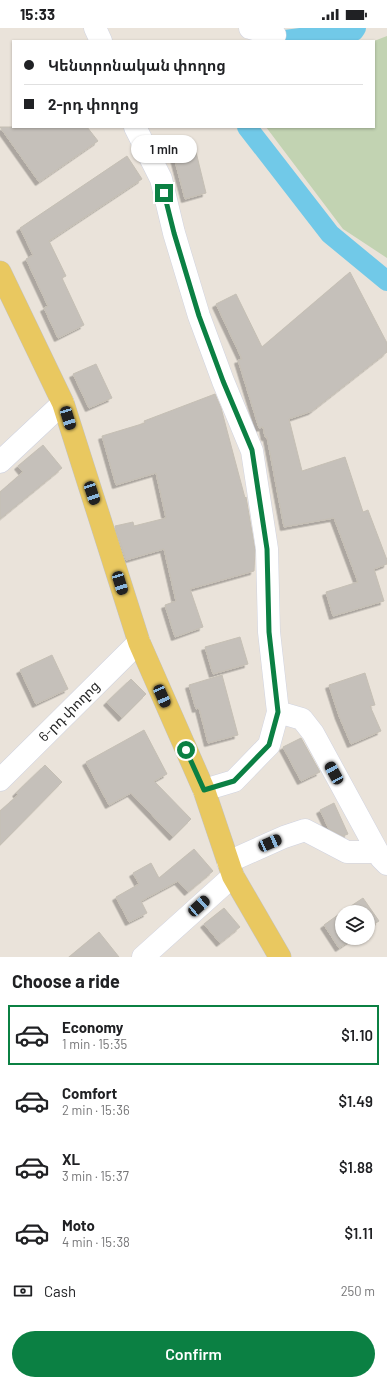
<!DOCTYPE html>
<html lang="en">
<head>
<meta charset="utf-8">
<style>
	:root { --surface:#fff; --page:#f2f2f2; --text:#202124; --muted:#757577; --line:#e0e0e0; --accent:#0b8043 }
	body { margin:0; font-family:Barlow,"Noto Sans Armenian",sans-serif; background:var(--page); color:var(--text); height:100vh; display:flex; flex-direction:column; font-size:15px; white-space:nowrap }
	* { box-sizing:border-box; margin:0 }
	p { font-size:13px; color:var(--muted) }
	.icon { flex:none; width:22px; height:22px; fill:none; stroke:currentColor; stroke-width:2; stroke-linecap:round; stroke-linejoin:round }
	.map { position:relative; height:929px; overflow:hidden }
	.details { display:flex; flex-direction:column; background:var(--surface); flex:1 }
	.details>* { flex:none }
	.banner { position:absolute; left:12px; top:12px; width:363px; height:88px; border-radius:0px; box-shadow:0 1px 3px #0004; display:grid; align-content:center; height:88px; padding:0 12px; background:var(--surface) }
	.fabs { position:absolute; left:335px; top:877px; display:grid; gap:8px }
	.fabs a { display:grid; place-items:center; width:40px; height:40px; border-radius:50%; background:var(--surface); box-shadow:0 1px 3px #0004; font-size:20px }
	.end { position:absolute; width:18px; height:18px; margin:-9px; border:5px solid #0b8043; background:#fff; box-shadow:0 0 0 2px #fff }
	.from { border-radius:50% }
	.bubble { position:absolute; height:28px; border-radius:14px; background:var(--surface); box-shadow:0 1px 3px #0004; font-size:13px; font-weight:600; line-height:28px; text-align:center }
	.car { position:absolute; width:12px; height:24px; margin:-12px -6px; border-radius:5px; box-shadow:0 0 3px 1px #0007; background:linear-gradient(#222 24%,#8ab4d8 0 40%,#222 0 76%,#8ab4d8 0 86%,#222 0) }
	.banner b { display:flex; align-items:center; gap:14px; height:38px; font-size:15px }
	.banner b+b { border-top:1px solid var(--line) }
	.banner i { width:10px; height:10px; background:var(--text) }
	ul { padding:0; list-style:none }
	li { display:flex; align-items:center; gap:12px; height:60px; margin:0 8px 6px; padding:0 4px; border:2px solid transparent; border-radius:0px }
	li div { flex:1 }
	li b { display:block; font-size:15px }
	li em { font-style:normal; font-weight:600 }
	li.on { border-color:var(--accent) }
	li>.icon { width:36px; height:36px; stroke-width:1.5 }
	h2 { padding:0 12px; font-size:18px; line-height:48px }
	.pay { display:flex; align-items:center; gap:10px; height:44px; padding:0 12px; font-size:15px }
	.pay p { margin-inline-start:auto }
	.primary-button { display:flex; gap:8px; margin-top:auto; padding:8px 12px }
	.primary-button a { flex:1; height:46px; border-radius:24px; background:var(--accent); color:#fff; font-size:16px; font-weight:600; line-height:46px; text-align:center }
	.status { display:flex; justify-content:space-between; align-items:center; height:28px; padding:0 20px; background:var(--surface); direction:ltr }
	.status svg { height:11px; fill:currentColor }
	.map>svg:first-child { display:block }
	.cemetery { fill:#c2d3b2 }
	.lines { fill:none; stroke-linecap:round; stroke-linejoin:round }
	.canal { stroke:#71c9e8; stroke-width:20 }
	.building { fill:#c5c0ba; stroke:#c5bfb4; filter:url(#shadow) }
	.minor-casing { stroke:#d0d3e0; stroke-width:23 }
	.major-casing { stroke:#c3c3c3; stroke-width:23 }
	.minor { stroke:#fff; stroke-width:22 }
	.major { stroke:#e9c860; stroke-width:22 }
	.route { stroke:#0b8043; stroke-width:5 }
	.labels { text-anchor:middle; stroke-width:4; stroke-linejoin:round; paint-order:stroke }
	.street-label { font-size:14px; fill:#282828; stroke:#fff }
</style>
</head>
<body>
<div class="status"><b>15:33</b><svg viewBox="0 0 49 12"><path d="M0 12V9h3v3zM5 12V6h3v6zM10 12V3h3v9zM15 12V0h3v12zM26 1h20v11H26zM47 4h2v5h-2z"/></svg></div>
<div class="map">
<svg width="387" height="929" viewBox="0 0 387 929">
	<defs>
		<filter id="shadow"><feDropShadow dx="-3.5" dy="3.5" stdDeviation="0" flood-color="#0004"/></filter>
	</defs>
	<rect width="100%" height="100%" fill="#eae3da"/>
	<path class="cemetery" d="M387 8V230L343 201 266 99H374V13Z"/>
	<g class="lines">
		<path class="canal" d="M277 13 354 3 356 0
			M247 99 330 206 387 253"/>
	</g>
	<path class="building" d="M0 99H87L98 113 39 154Z
		M196 124 206 165 185 171 174 129Z
		M127 128 142 151 49 213 66 248 62 250 84 297 58 310 44 280 48 278 26 231 33 227 20 200Z
		M350 244 387 315V324L312 383 289 391 302 443 345 429 363 484 368 482 387 532V536L374 541 384 573 333 588 326 564 358 554 334 490 284 499 267 409H265L263 399 259 400 238 332 242 331 216 276 236 266 262 319Z
		M96 336 112 370 89 380 73 346Z
		M215 366 221 380 245 470 246 469 255 522 254 543 190 561 203 599 175 609 165 577 176 573 164 521 126 532 115 498 133 494 134 498 166 490 156 445 116 457 102 408 145 395 144 393Z
		M43 417 62 440 0 491V464L23 444 18 438Z
		M240 609 248 636 213 646 205 619Z
		M52 627 68 661 36 676 20 642Z
		M365 645 375 677 370 678 381 703 351 716 339 688 329 657Z
		M222 647 238 707 208 715 199 680 196 681 189 657Z
		M131 651 146 666 122 690 107 674Z
		M144 702 167 746 154 753 191 791 173 809 131 765 109 777 86 734Z
		M301 710 320 744 301 753 283 719Z
		M45 737 62 754 0 817V783L18 767 16 765Z
		M334 775 348 806 343 808 329 801 320 782Z
		M194 821 213 843 188 864 178 853 141 873 147 885 129 894 116 869 139 856 133 845 151 835 159 850Z
		M363 870 379 893 368 900V884H342Z
		M224 880 240 899 220 915 204 896Z
		M342 884V910H354L339 920 324 897Z
		M99 904 119 929H69Z"/>
	<g class="lines">
		<g class="minor-casing">
			<path id="minor" d="M95 0 101 13
				M250 0 275 7
				M135 99 161 151 174 205 199 288 223 353 252 423 267 521 269 604 278 684 269 717 234 753 204 762
				M0 434 63 375
				M278 684 302 691 313 705 381 830 387 836
				M0 752 139 614
				M228 834 284 809 305 802 347 824H378
				M143 929 233 848"/>
		</g>
		<g class="major-casing">
			<path id="major" d="M0 244 63 375 139 614 204 762 233 848 280 929"/>
		</g>
		<use href="#minor" class="minor"/>
		<use href="#major" class="major"/>
	</g>
	<g class="lines">
		<path class="route" d="M164 165 174 205 199 288 223 353 252 422 267 521 269 604 278 684 269 717 234 753 204 762 186 722"/>
	</g>
	<g class="labels">
		<g class="street-label">
			<text transform="translate(69 683) rotate(-45)" y="5">6-րդ փողոց</text>
		</g>
	</g>
</svg>
<div class="fabs">
<a><svg class="icon" aria-label="layers" viewBox="0 0 24 24"><path d="M12 4l9 5-9 5-9-5zM3 14l9 5 9-5"/></svg></a>
</div>
<i class="end from" style="left:186px;top:722px"></i>
<i class="end" style="left:164px;top:165px"></i>
<div class="bubble" style="left:131px;top:107px;width:66px">1 min</div>
<i class="car" style="left:68px;top:390px;rotate:163deg"></i>
<i class="car" style="left:92px;top:465px;rotate:162deg"></i>
<i class="car" style="left:120px;top:555px;rotate:163deg"></i>
<i class="car" style="left:162px;top:668px;rotate:156deg"></i>
<i class="car" style="left:334px;top:745px;rotate:331deg"></i>
<i class="car" style="left:270px;top:815px;rotate:66deg"></i>
<i class="car" style="left:199px;top:878px;rotate:48deg"></i>
<div class="banner">
<b><i class="from"></i>Կենտրոնական փողոց</b>
<b><i></i>2-րդ փողոց</b>
</div>
</div>
<section class="details">
<h2>Choose a ride</h2>
<ul>
<li class="on"><svg class="icon" aria-label="car" viewBox="0 0 24 24"><path d="M5 17H2v-5l4-1 3-4h7l3 4 3 1v5h-3M9 17h6M6 11h13"/><circle cx="7" cy="17" r="2"/><circle cx="17" cy="17" r="2"/></svg><div><b>Economy</b><p>1 min · 15:35</p></div><em>$1.10</em></li>
<li><svg class="icon" aria-label="car" viewBox="0 0 24 24"><path d="M5 17H2v-5l4-1 3-4h7l3 4 3 1v5h-3M9 17h6M6 11h13"/><circle cx="7" cy="17" r="2"/><circle cx="17" cy="17" r="2"/></svg><div><b>Comfort</b><p>2 min · 15:36</p></div><em>$1.49</em></li>
<li><svg class="icon" aria-label="car" viewBox="0 0 24 24"><path d="M5 17H2v-5l4-1 3-4h7l3 4 3 1v5h-3M9 17h6M6 11h13"/><circle cx="7" cy="17" r="2"/><circle cx="17" cy="17" r="2"/></svg><div><b>XL</b><p>3 min · 15:37</p></div><em>$1.88</em></li>
<li><svg class="icon" aria-label="car" viewBox="0 0 24 24"><path d="M5 17H2v-5l4-1 3-4h7l3 4 3 1v5h-3M9 17h6M6 11h13"/><circle cx="7" cy="17" r="2"/><circle cx="17" cy="17" r="2"/></svg><div><b>Moto</b><p>4 min · 15:38</p></div><em>$1.11</em></li>
</ul>
<div class="pay"><svg class="icon" aria-label="cash" viewBox="0 0 24 24"><path d="M3 7h18v10H3z"/><circle cx="12" cy="12" r="2"/></svg>Cash<p>250 m</p></div>
<div class="primary-button"><a>Confirm</a></div>
</section>
</body>
</html>
